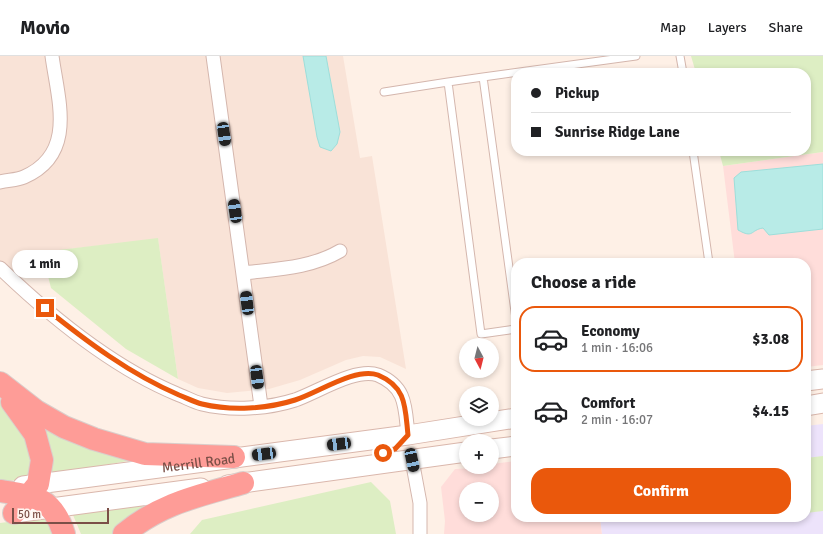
<!DOCTYPE html>
<html lang="en">
<head>
<meta charset="utf-8">
<style>
	:root { --surface:#fff; --page:#f6f6f6; --text:#202124; --muted:#757577; --line:#e0e0e0; --accent:#ea580c }
	body { margin:0; font-family:Signika,sans-serif; background:var(--page); color:var(--text); height:100vh; display:flex; flex-direction:column; font-size:15px; white-space:nowrap }
	* { box-sizing:border-box; margin:0 }
	p { font-size:13px; color:var(--muted) }
	.icon { flex:none; width:22px; height:22px; fill:none; stroke:currentColor; stroke-width:2; stroke-linecap:round; stroke-linejoin:round }
	.map { position:relative; flex:1; overflow:hidden }
	.drawer { position:absolute; left:511px; top:202px; width:300px; height:264px; display:flex; flex-direction:column; background:var(--surface); border-radius:16px; box-shadow:0 2px 6px #0003 }
	.drawer>* { flex:none }
	.hud { position:absolute; left:511px; top:12px; width:300px; height:88px; border-radius:16px; box-shadow:0 2px 6px #0003; display:grid; align-content:center; height:88px; padding:0 20px; background:var(--surface) }
	.needle { width:26px; rotate:173deg }
	.buttons { position:absolute; left:459px; top:282px; display:grid; gap:8px }
	.buttons a { display:grid; place-items:center; width:40px; height:40px; border-radius:50%; background:var(--surface); box-shadow:0 2px 6px #0003; font-size:20px }
	.scale { position:absolute; left:12px; bottom:10px; width:97px; box-sizing:border-box; padding-left:4px; border:2px solid #7b4f47; border-top:0; font-size:11px; line-height:14px; white-space:nowrap; color:#7b4f47; -webkit-text-stroke:3px #fff5ef; paint-order:stroke }
	.end { position:absolute; width:18px; height:18px; margin:-9px; border:5px solid #ea580c; background:#fff; box-shadow:0 0 0 2px #fff }
	.from { border-radius:50% }
	.bubble { position:absolute; height:28px; border-radius:14px; background:var(--surface); box-shadow:0 2px 6px #0003; font-size:13px; font-weight:800; line-height:28px; text-align:center }
	.car { position:absolute; width:12px; height:24px; margin:-12px -6px; border-radius:5px; box-shadow:0 0 3px 1px #0007; background:linear-gradient(#222 24%,#8ab4d8 0 40%,#222 0 76%,#8ab4d8 0 86%,#222 0) }
	.hud b { display:flex; align-items:center; gap:14px; height:38px; font-size:15px }
	.hud b+b { border-top:1px solid var(--line) }
	.hud i { width:10px; height:10px; background:var(--text) }
	ul { padding:0; list-style:none }
	li { display:flex; align-items:center; gap:12px; height:66px; margin:0 8px 6px; padding:0 12px; border:2px solid transparent; border-radius:16px }
	li div { flex:1 }
	li b { display:block; font-size:15px }
	li em { font-style:normal; font-weight:800 }
	li.active { border-color:var(--accent) }
	li>.icon { width:36px; height:36px; stroke-width:1.5 }
	h2 { padding:0 20px; font-size:18px; line-height:48px }
	.button { display:flex; gap:8px; margin-top:auto; padding:8px 20px }
	.button a { flex:1; height:46px; border-radius:16px; background:var(--accent); color:#fff; font-size:16px; font-weight:800; line-height:46px; text-align:center }
	header { display:flex; align-items:center; gap:24px; box-sizing:border-box; height:56px; padding:0 20px; background:var(--surface); border-bottom:1px solid var(--line) }
	header strong { font-size:19px }
	nav { display:flex; gap:22px; margin-inline-start:auto; font-size:14px }
	.map>svg:first-child { display:block }
	.residential { fill:#f9e3d7 }
	.commercial { fill:#ffddda; fill-rule:evenodd }
	.education { fill:#ede3fb }
	.green { fill:#ddeec3 }
	.water { fill:#b8ebe7; stroke:#9ddeda }
	.lines { fill:none; stroke-linecap:round; stroke-linejoin:round }
	.service-casing { stroke:#d4b6ad; stroke-width:9 }
	.minor-casing { stroke:#d4b6ad; stroke-width:15 }
	.secondary-casing { stroke:#dab7ac; stroke-width:21 }
	.motorway-casing { stroke:#dacecb; stroke-width:24 }
	.service { stroke:#fff; stroke-width:7 }
	.minor { stroke:#fff; stroke-width:13 }
	.secondary { stroke:#fff; stroke-width:19 }
	.motorway { stroke:#fe9c97; stroke-width:22 }
	.route { stroke:#ea580c; stroke-width:5 }
	.labels { text-anchor:middle; stroke-width:3; stroke-linejoin:round; paint-order:stroke }
	.street-label { font-size:14px; fill:#7b4f47; stroke:#fff5ef }
</style>
</head>
<body>
<header>
<strong>Movio</strong>
<nav><a>Map</a><a>Layers</a><a>Share</a></nav>
</header>
<div class="map">
<svg width="823" height="478" viewBox="0 0 823 478">
	<rect width="100%" height="100%" fill="#fef0e6"/>
	<path class="residential" d="M0 0H343L360 102 372 100 406 313 380 301 363 300 346 304 300 324 269 333 227 337 198 332 178 323 158 183 42 196 0 222Z"/>
	<path class="commercial" d="M823 96V309L806 311V207H735L723 110Z
		M516 405V461H600L602 478H444L445 465 441 431 455 413 492 411V408ZM466 433H492V459H466Z"/>
	<path class="education" d="M823 368V478H602L600 461H806V370Z"/>
	<path class="green" d="M691 0H823V96L723 110 719 95H806V17H696Z
		M158 182 178 323 126 293 51 232 42 196Z
		M0 345 29 377 33 419 25 423 0 426Z
		M40 365 139 403 48 419Z
		M823 400V455L806 457V402Z
		M371 426 390 445 396 478H190L202 464Z
		M145 449V454L116 478H81L73 459Z
		M47 461 61 478H0V467Z"/>
	<path class="water" d="M303 0H326L340 76 337 88 331 95 320 91 317 81Z
		M823 108V173L769 179 763 172C750 174 754 183 738 174L734 122 741 116Z"/>
	<g class="lines">
		<g class="service-casing">
			<path id="service" d="M680 0 683 17
				M448 26 483 21
				M384 36 448 26 481 278 516 273
				M693 95 709 207
				M516 263 483 21 636 0"/>
		</g>
		<g class="minor-casing">
			<path id="minor" d="M213 0 261 350
				M0 126C8 124 17 124 24 121 77 98 58 44 52 0
				M0 212C49 259 114 312 177 338 185 341 194 346 202 348 231 355 267 353 295 344 318 336 356 311 378 319 407 331 405 352 408 379
				M244 217C277 213 311 212 340 195
				M412 404 420 447V478"/>
		</g>
		<g class="secondary-casing">
			<g id="secondary">
				<path d="M806 325 823 323"/>
				<path d="M806 350 823 347"/>
				<path d="M492 393 516 390"/>
				<path d="M228 429 466 396"/>
				<path id="s1" d="M23 430 408 379 516 362"/>
				<path d="M14 457 201 432"/>
			</g>
		</g>
		<g class="motorway-casing">
			<path id="motorway" d="M0 327 36 355 64 371 94 383 145 398 234 401
				M12 346 35 378 42 404 38 428 14 457
				M0 435C35 440 53 441 64 478
				M124 478C161 447 198 440 243 427"/>
		</g>
		<use href="#service" class="service"/>
		<use href="#minor" class="minor"/>
		<use href="#secondary" class="secondary"/>
		<use href="#motorway" class="motorway"/>
	</g>
	<g class="lines">
		<path class="route" d="M45 252C86 285 130 318 179 339 187 342 194 346 202 348 231 355 267 353 295 344 318 337 355 311 378 319 407 331 405 352 408 379L395 393 383 397"/>
	</g>
	<g class="labels">
		<g class="street-label">
			<text dy="5" stroke="none"><textPath href="#s1" startOffset="177">Merrill Road</textPath></text>
		</g>
	</g>
</svg>
<div class="buttons">
<a><svg class="needle" viewBox="-14 -14 28 28"><path d="M0-13l5 13h-10z" fill="#e53935"/><path d="M0 13l5-13h-10z" fill="#757577"/></svg></a>
<a><svg class="icon" aria-label="layers" viewBox="0 0 24 24"><path d="M12 4l9 5-9 5-9-5zM3 14l9 5 9-5"/></svg></a>
<a>+</a>
<a>−</a>
</div>
<div class="scale">50 m</div>
<i class="end from" style="left:383px;top:397px"></i>
<i class="end" style="left:45px;top:252px"></i>
<div class="bubble" style="left:12px;top:194px;width:66px">1 min</div>
<i class="car" style="left:224px;top:78px;rotate:172deg"></i>
<i class="car" style="left:235px;top:155px;rotate:352deg"></i>
<i class="car" style="left:247px;top:247px;rotate:353deg"></i>
<i class="car" style="left:257px;top:321px;rotate:173deg"></i>
<i class="car" style="left:339px;top:388px;rotate:263deg"></i>
<i class="car" style="left:264px;top:398px;rotate:263deg"></i>
<i class="car" style="left:412px;top:404px;rotate:168deg"></i>
<div class="hud">
<b><i class="from"></i>Pickup</b>
<b><i></i>Sunrise Ridge Lane</b>
</div>
<section class="drawer">
<h2>Choose a ride</h2>
<ul>
<li class="active"><svg class="icon" aria-label="car" viewBox="0 0 24 24"><path d="M5 17H2v-5l4-1 3-4h7l3 4 3 1v5h-3M9 17h6M6 11h13"/><circle cx="7" cy="17" r="2"/><circle cx="17" cy="17" r="2"/></svg><div><b>Economy</b><p>1 min · 16:06</p></div><em>$3.08</em></li>
<li><svg class="icon" aria-label="car" viewBox="0 0 24 24"><path d="M5 17H2v-5l4-1 3-4h7l3 4 3 1v5h-3M9 17h6M6 11h13"/><circle cx="7" cy="17" r="2"/><circle cx="17" cy="17" r="2"/></svg><div><b>Comfort</b><p>2 min · 16:07</p></div><em>$4.15</em></li>
</ul>
<div class="button"><a>Confirm</a></div>
</section>
</div>
</body>
</html>
